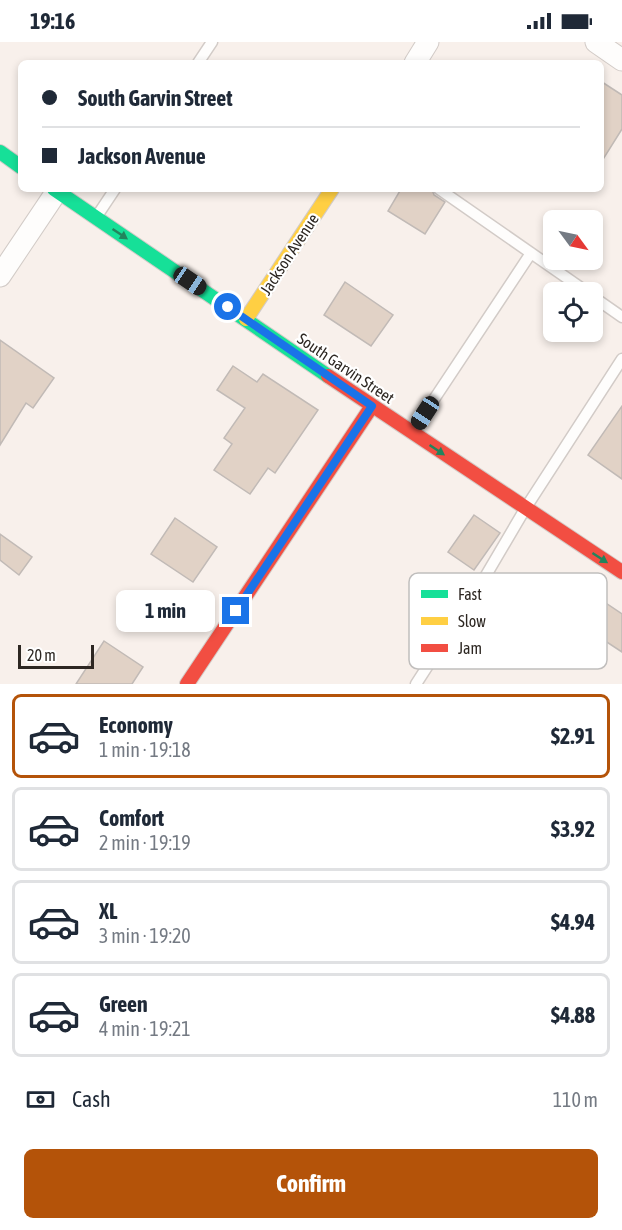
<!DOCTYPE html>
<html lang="en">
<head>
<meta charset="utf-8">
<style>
	:root { --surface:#fff; --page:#f6f6f7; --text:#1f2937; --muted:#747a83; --line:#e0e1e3; --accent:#b45309 }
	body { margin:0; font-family:"Asap Condensed",sans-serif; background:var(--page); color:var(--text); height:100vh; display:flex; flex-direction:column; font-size:22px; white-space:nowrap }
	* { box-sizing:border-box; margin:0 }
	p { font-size:20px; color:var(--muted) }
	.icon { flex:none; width:33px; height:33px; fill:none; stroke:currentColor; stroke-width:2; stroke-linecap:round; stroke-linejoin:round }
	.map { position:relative; height:642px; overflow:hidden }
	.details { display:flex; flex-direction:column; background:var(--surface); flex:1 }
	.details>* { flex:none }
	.top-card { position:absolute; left:18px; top:18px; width:586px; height:132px; border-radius:9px; box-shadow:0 3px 9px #0003; display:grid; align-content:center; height:132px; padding:0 24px; background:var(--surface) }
	.needle { width:39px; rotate:123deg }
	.controls { position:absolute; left:543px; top:168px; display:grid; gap:12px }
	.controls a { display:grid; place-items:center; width:60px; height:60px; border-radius:9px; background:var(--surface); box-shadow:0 3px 9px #0003; font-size:30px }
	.scale { position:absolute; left:18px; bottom:15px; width:76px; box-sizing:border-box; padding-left:6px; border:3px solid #2d2722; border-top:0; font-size:16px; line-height:21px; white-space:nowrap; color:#2d2722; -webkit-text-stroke:4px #fff; paint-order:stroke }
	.end { position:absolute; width:27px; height:27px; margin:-14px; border:8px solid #1a73e8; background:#fff; box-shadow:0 0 0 3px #fff }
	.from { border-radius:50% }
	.bubble { position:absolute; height:42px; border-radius:9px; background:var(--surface); box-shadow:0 3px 9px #0003; font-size:20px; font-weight:700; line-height:42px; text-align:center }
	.car { position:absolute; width:18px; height:36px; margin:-18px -9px; border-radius:8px; box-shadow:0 0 4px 2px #0007; background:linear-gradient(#222 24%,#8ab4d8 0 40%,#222 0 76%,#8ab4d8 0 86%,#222 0) }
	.top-card b { display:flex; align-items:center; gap:21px; height:57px; font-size:22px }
	.top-card b+b { border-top:2px solid var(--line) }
	.top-card i { width:15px; height:15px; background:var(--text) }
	ul { padding:10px 0 0; list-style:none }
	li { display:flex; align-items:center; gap:18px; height:84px; margin:0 12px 9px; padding:0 12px; border:3px solid var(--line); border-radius:9px }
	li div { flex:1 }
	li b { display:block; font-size:22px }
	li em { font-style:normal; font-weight:700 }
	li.current { border-color:var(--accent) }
	li>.icon { width:54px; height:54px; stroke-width:1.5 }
	.pay { display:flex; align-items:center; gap:15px; height:66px; padding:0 24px; font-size:22px }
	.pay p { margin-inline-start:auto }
	.cta { display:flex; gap:12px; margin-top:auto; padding:12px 24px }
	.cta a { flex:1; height:69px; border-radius:9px; background:var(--accent); color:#fff; font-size:24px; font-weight:700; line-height:69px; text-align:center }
	.status { display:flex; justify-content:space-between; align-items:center; height:42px; padding:0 30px; background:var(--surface); direction:ltr }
	.status svg { height:16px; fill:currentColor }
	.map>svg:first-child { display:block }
	.building { fill:#e1d2c6; stroke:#c1bab6; stroke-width:1.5 }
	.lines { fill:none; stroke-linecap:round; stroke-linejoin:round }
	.lane-casing { stroke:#d2cbc7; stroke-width:13 }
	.street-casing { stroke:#d2cbc7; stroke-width:23 }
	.fast-casing { stroke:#d2cbc7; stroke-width:16 }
	.slow-casing { stroke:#d2cbc7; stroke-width:16 }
	.jam-casing { stroke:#d2cbc7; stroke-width:16 }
	.lane { stroke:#fefdfc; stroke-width:10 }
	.street { stroke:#fefdfc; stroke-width:21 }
	.fast { stroke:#16e098; stroke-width:14 }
	.slow { stroke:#ffcf43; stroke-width:14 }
	.jam { stroke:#f24e42; stroke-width:14 }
	.oneway { fill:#22845d }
	.route { stroke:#1a73e8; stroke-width:8 }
	.labels { text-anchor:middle; stroke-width:4.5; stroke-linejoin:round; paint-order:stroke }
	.street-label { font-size:16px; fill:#2d2722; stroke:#fff }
	.key { fill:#fff; stroke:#c0bebd; stroke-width:1.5 }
	.key-label { font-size:16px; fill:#2d2722 }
</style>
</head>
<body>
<div class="status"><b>19:16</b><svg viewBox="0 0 49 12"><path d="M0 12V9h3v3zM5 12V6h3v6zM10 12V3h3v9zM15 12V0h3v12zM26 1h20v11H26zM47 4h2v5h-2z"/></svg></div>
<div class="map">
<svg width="622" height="642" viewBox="0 0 622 642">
	<rect width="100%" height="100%" fill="#f8f0eb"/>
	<path class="building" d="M602 40 622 53V87L602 119Z
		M401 147H432L434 153 445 160 425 192 388 169Z
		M345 240 393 273 371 304 324 273Z
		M0 298 54 336 33 366 26 361 0 403Z
		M233 324 257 340 263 332 318 368 275 431 268 426 250 452 214 428 232 402 224 396 245 366 217 348Z
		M622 364V437L588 413Z
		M474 473 500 491 474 528 448 510Z
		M175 476 217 505 193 540 151 512Z
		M0 492 32 515 19 533 0 518Z
		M579 543 622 572V610L561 570Z
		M104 599 143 625 132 642H76Z"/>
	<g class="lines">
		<g class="lane-casing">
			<path id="lane" d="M198 21 212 0
				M439 147 587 250
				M97 174 115 147
				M592 254 622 275
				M413 389 531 211
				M416 642 485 535 525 467 622 317"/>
		</g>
		<g class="street-casing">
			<path id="street" d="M596 0 622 18
				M415 21 428 0
				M0 234 57 149"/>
		</g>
		<g class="fast-casing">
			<path id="fast" d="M0 110 21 125
				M54 147 328 334"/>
		</g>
		<g class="slow-casing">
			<path id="slow" d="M246 277 332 147"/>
		</g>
		<g class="jam-casing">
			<path id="jam" d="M328 334 622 530
				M187 642 372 364"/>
		</g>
		<use href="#lane" class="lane"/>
		<use href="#street" class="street"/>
		<use href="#fast" class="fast"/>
		<use href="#slow" class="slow"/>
		<use href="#jam" class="jam"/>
	</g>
	<defs><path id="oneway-solid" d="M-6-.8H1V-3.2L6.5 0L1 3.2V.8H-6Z" transform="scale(1.5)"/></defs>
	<g class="oneway">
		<use href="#oneway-solid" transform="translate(120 192) rotate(34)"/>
		<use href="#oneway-solid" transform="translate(437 408) rotate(34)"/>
		<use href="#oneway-solid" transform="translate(600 516) rotate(33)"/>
	</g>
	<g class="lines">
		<path class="route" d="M228 265 372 364 236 569"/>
	</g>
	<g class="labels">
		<g class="street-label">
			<text transform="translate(289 212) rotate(-57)" y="6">Jackson Avenue</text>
			<text transform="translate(346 326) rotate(34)" y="6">South Garvin Street</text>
		</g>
	</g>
	<rect x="409" y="531" width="198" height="96" rx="9" class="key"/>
	<rect x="421" y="548" width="27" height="8" fill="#16e098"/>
	<rect x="421" y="575" width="27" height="8" fill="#ffcf43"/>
	<rect x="421" y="602" width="27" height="8" fill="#f24e42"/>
	<g class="key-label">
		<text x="458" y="558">Fast</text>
		<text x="458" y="585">Slow</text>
		<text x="458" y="612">Jam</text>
	</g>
</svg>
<div class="controls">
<a><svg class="needle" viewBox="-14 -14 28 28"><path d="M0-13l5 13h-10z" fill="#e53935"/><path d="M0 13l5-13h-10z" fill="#747a83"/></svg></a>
<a><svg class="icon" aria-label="locate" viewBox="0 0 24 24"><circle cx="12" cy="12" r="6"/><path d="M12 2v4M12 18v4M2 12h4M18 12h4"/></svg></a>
</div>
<div class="scale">20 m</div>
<i class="end from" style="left:228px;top:265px"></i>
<i class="end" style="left:236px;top:569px"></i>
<div class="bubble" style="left:116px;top:548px;width:99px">1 min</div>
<i class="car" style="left:190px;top:239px;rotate:124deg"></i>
<i class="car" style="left:425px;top:371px;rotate:213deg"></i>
<div class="top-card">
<b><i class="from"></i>South Garvin Street</b>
<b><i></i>Jackson Avenue</b>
</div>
</div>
<section class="details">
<ul>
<li class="current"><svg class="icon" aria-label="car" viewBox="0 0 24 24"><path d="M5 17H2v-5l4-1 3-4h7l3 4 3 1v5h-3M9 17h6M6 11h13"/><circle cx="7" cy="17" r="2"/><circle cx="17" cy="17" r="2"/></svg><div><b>Economy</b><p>1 min · 19:18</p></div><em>$2.91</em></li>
<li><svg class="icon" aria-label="car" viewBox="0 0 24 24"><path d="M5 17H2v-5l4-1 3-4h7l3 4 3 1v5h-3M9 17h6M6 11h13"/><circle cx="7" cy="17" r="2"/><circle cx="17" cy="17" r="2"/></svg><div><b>Comfort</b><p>2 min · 19:19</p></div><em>$3.92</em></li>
<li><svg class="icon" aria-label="car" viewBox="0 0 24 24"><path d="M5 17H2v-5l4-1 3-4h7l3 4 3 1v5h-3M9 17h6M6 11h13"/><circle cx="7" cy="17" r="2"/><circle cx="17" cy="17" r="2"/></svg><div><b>XL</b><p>3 min · 19:20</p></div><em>$4.94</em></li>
<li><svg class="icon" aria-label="car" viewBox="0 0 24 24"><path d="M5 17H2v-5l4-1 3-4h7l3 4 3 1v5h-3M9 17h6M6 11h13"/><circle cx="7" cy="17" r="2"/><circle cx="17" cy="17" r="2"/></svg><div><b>Green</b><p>4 min · 19:21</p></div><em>$4.88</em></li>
</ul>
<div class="pay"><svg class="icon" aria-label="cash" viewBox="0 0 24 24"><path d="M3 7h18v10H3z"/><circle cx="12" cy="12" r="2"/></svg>Cash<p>110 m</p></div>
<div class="cta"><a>Confirm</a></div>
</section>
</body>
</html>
